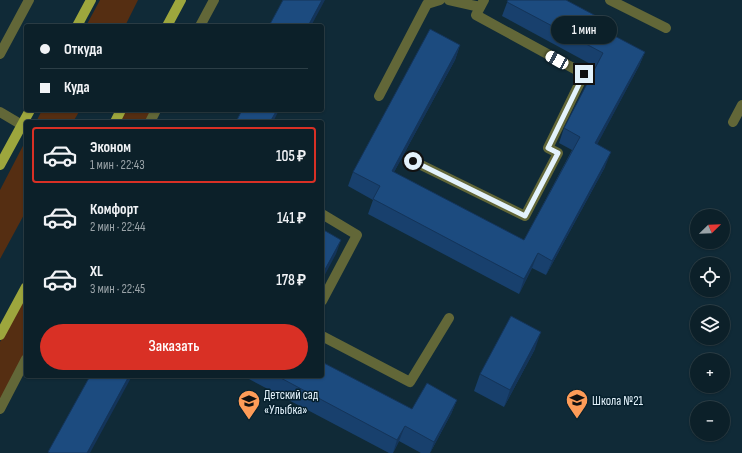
<!DOCTYPE html>
<html lang="ru">
<head>
<meta charset="utf-8">
<style>
	:root { --surface:#0c2029; --page:#152831; --text:#f1f3f6; --muted:#9aa3a8; --line:#2c3e46; --accent:#d93025 }
	body { margin:0; font-family:"Sofia Sans Condensed",sans-serif; background:var(--page); color:var(--text); height:100vh; display:flex; flex-direction:column; font-size:15px; white-space:nowrap }
	* { box-sizing:border-box; margin:0 }
	p { font-size:13px; color:var(--muted) }
	.icon { flex:none; width:22px; height:22px; fill:none; stroke:currentColor; stroke-width:2; stroke-linecap:round; stroke-linejoin:round }
	.map { position:relative; flex:1; overflow:hidden }
	.side { position:absolute; left:24px; top:120px; width:300px; height:258px; display:flex; flex-direction:column; background:var(--surface); border-radius:4px; box-shadow:0 1px 3px #0004,0 0 0 1px var(--line) }
	.side>* { flex:none }
	.guide { position:absolute; left:24px; top:24px; width:300px; height:88px; border-radius:4px; box-shadow:0 1px 3px #0004,0 0 0 1px var(--line); display:grid; align-content:center; height:88px; padding:0 16px; background:var(--surface) }
	.needle { width:26px; rotate:67deg }
	.controls { position:absolute; left:690px; top:209px; display:grid; gap:8px }
	.controls a { display:grid; place-items:center; width:40px; height:40px; border-radius:50%; background:var(--surface); box-shadow:0 1px 3px #0004,0 0 0 1px var(--line); font-size:20px }
	.end { position:absolute; width:18px; height:18px; margin:-9px; border:5px solid #e3f2fb; background:#111; box-shadow:0 0 0 2px #111 }
	.from { border-radius:50% }
	.bubble { position:absolute; height:28px; border-radius:14px; background:var(--surface); box-shadow:0 1px 3px #0004,0 0 0 1px var(--line); font-size:13px; font-weight:600; line-height:28px; text-align:center }
	.car { position:absolute; width:12px; height:24px; margin:-12px -6px; border-radius:5px; box-shadow:0 0 3px 1px #0007; background:linear-gradient(#fff 24%,#345 0 40%,#fff 0 76%,#345 0 86%,#fff 0) }
	.guide b { display:flex; align-items:center; gap:14px; height:38px; font-size:15px }
	.guide b+b { border-top:1px solid var(--line) }
	.guide i { width:10px; height:10px; background:var(--text) }
	ul { padding:7px 0 0; list-style:none }
	li { display:flex; align-items:center; gap:12px; height:56px; margin:0 8px 6px; padding:0 8px; border:2px solid transparent; border-radius:4px }
	li div { flex:1 }
	li b { display:block; font-size:15px }
	li em { font-style:normal; font-weight:600 }
	li.active { border-color:var(--accent) }
	li>.icon { width:36px; height:36px; stroke-width:1.5 }
	.button { display:flex; gap:8px; margin-top:auto; padding:8px 16px }
	.button a { flex:1; height:46px; border-radius:24px; background:var(--accent); color:#fff; font-size:16px; font-weight:600; line-height:46px; text-align:center }
	.map>svg:first-child { display:block }
	.green { fill:#552e12 }
	.lines { fill:none; stroke-linecap:round; stroke-linejoin:round }
	.minor { stroke:#626738; stroke-width:10 }
	.major { stroke:#9da63d; stroke-width:10 }
	.wall { fill:#18406d }
	.shaded-wall { fill:#143459 }
	.building { fill:#1c4b7f; stroke:#143459 }
	.route { stroke:#e3f2fb; stroke-width:5 }
	.labels { text-anchor:middle; stroke-width:3; stroke-linejoin:round; paint-order:stroke }
	.poi-label { font-size:13px; fill:#e3f2fb; stroke:#06202d; text-anchor:start }
</style>
</head>
<body>
<div class="map">
<svg width="742" height="453" viewBox="0 0 742 453">
	<rect width="100%" height="100%" fill="#102a37"/>
	<path class="green" d="M100 0H138L125 26H86Z
		M42 110H80L73 122H36Z
		M125 110H153L146 122H118Z
		M26 140V211L0 259V190Z
		M26 294V353L0 403V342Z"/>
	<g class="lines">
		<path class="minor" d="M449 0 480 7
			M610 0 666 28
			M200 26 214 0
			M0 54 29 0
			M379 96 427 4 440 0
			M0 112 22 125
			M150 122 156 110
			M733 122 742 105
			M413 161 525 216 558 153 548 148 584 74 476 15 484 0
			M322 214 357 235 322 301
			M322 336 410 382 449 318
			M0 409 26 359"/>
		<path class="major" d="M77 26 91 0
			M167 26 181 0
			M115 122 121 110
			M0 165 30 110
			M0 335 26 287"/>
	</g>
	<path class="wall" d="M508 0 613 25 610 34 645 52 639 66 597 144 605 167 546 275 532 268 519 294 368 214 373 200 348 186 353 172 460 45 455 60 394 172 524 240 572 150 559 143 564 128 596 67 502 16Z
		M535 349 504 407 474 391 480 374Z
		M251 376H322L412 409 457 400 451 414 430 453H421L399 441 393 453H389L249 379Z"/>
	<path class="shaded-wall" d="M322 0H325L311 26H308Z
		M460 45 455 60 387 185 392 171Z
		M645 52 639 66 590 158 595 143Z
		M277 110H279L273 122H270Z
		M611 152 605 167 546 275 552 261Z
		M341 240 336 254 322 280V275Z
		M538 253 532 268 519 294 524 279Z
		M541 332 535 349 504 407 510 390Z
		M129 376H132L90 453H87Z
		M457 400 451 414 430 453 434 442Z
		M405 426 399 441 393 453 397 440Z"/>
	<path class="building" d="M283 0H322L308 26H269Z
		M508 0H566L613 25 609 33 645 52 595 143 611 152 552 261 538 253 524 279 373 199 380 186 353 172 430 29 460 45 392 171 524 240 580 137 564 128 603 53 507 2Z
		M242 110H277L270 122H236Z
		M322 229 341 240 322 275Z
		M511 316 541 332 510 390 480 374Z
		M322 362 412 409 427 383 457 400 434 442 405 426 397 440 277 376H322Z
		M90 376H129L87 453H50L48 452Z"/>
	<g class="lines">
		<path class="route" d="M413 161 525 216 558 153 548 148 584 74"/>
	</g>
	<defs>
		<g id="school-pin" transform="scale(1.15)"><path d="M0 17L-7.5 6A9.5 9.5 0 1 1 7.5 6Z" fill="#fe9c58" stroke="#06202d"/><path d="M0-5L7-2L0 1L-7-2ZM-4 1L0 2.5L4 1V4Q0 6-4 4Z" fill="#111"/></g>
	</defs>
	<g fill-rule="evenodd">
		<use href="#school-pin" x="577" y="400"/>
		<use href="#school-pin" x="249" y="401"/>
	</g>
	<g class="labels">
		<g class="poi-label">
			<text x="264" y="399">Детский сад<tspan x="264" dy="15">«Улыбка»</tspan></text>
			<text x="592" y="405">Школа №21</text>
		</g>
	</g>
</svg>
<div class="controls">
<a><svg class="needle" viewBox="-14 -14 28 28"><path d="M0-13l5 13h-10z" fill="#e53935"/><path d="M0 13l5-13h-10z" fill="#9aa3a8"/></svg></a>
<a><svg class="icon" aria-label="locate" viewBox="0 0 24 24"><circle cx="12" cy="12" r="6"/><path d="M12 2v4M12 18v4M2 12h4M18 12h4"/></svg></a>
<a><svg class="icon" aria-label="layers" viewBox="0 0 24 24"><path d="M12 4l9 5-9 5-9-5zM3 14l9 5 9-5"/></svg></a>
<a>+</a>
<a>−</a>
</div>
<i class="end from" style="left:413px;top:161px"></i>
<i class="end" style="left:584px;top:74px"></i>
<div class="bubble" style="left:551px;top:16px;width:66px">1 мин</div>
<i class="car" style="left:557px;top:60px;rotate:299deg"></i>
<div class="guide">
<b><i class="from"></i>Откуда</b>
<b><i></i>Куда</b>
</div>
<section class="side">
<ul>
<li class="active"><svg class="icon" aria-label="car" viewBox="0 0 24 24"><path d="M5 17H2v-5l4-1 3-4h7l3 4 3 1v5h-3M9 17h6M6 11h13"/><circle cx="7" cy="17" r="2"/><circle cx="17" cy="17" r="2"/></svg><div><b>Эконом</b><p>1 мин · 22:43</p></div><em>105 ₽</em></li>
<li><svg class="icon" aria-label="car" viewBox="0 0 24 24"><path d="M5 17H2v-5l4-1 3-4h7l3 4 3 1v5h-3M9 17h6M6 11h13"/><circle cx="7" cy="17" r="2"/><circle cx="17" cy="17" r="2"/></svg><div><b>Комфорт</b><p>2 мин · 22:44</p></div><em>141 ₽</em></li>
<li><svg class="icon" aria-label="car" viewBox="0 0 24 24"><path d="M5 17H2v-5l4-1 3-4h7l3 4 3 1v5h-3M9 17h6M6 11h13"/><circle cx="7" cy="17" r="2"/><circle cx="17" cy="17" r="2"/></svg><div><b>XL</b><p>3 мин · 22:45</p></div><em>178 ₽</em></li>
</ul>
<div class="button"><a>Заказать</a></div>
</section>
</div>
</body>
</html>
